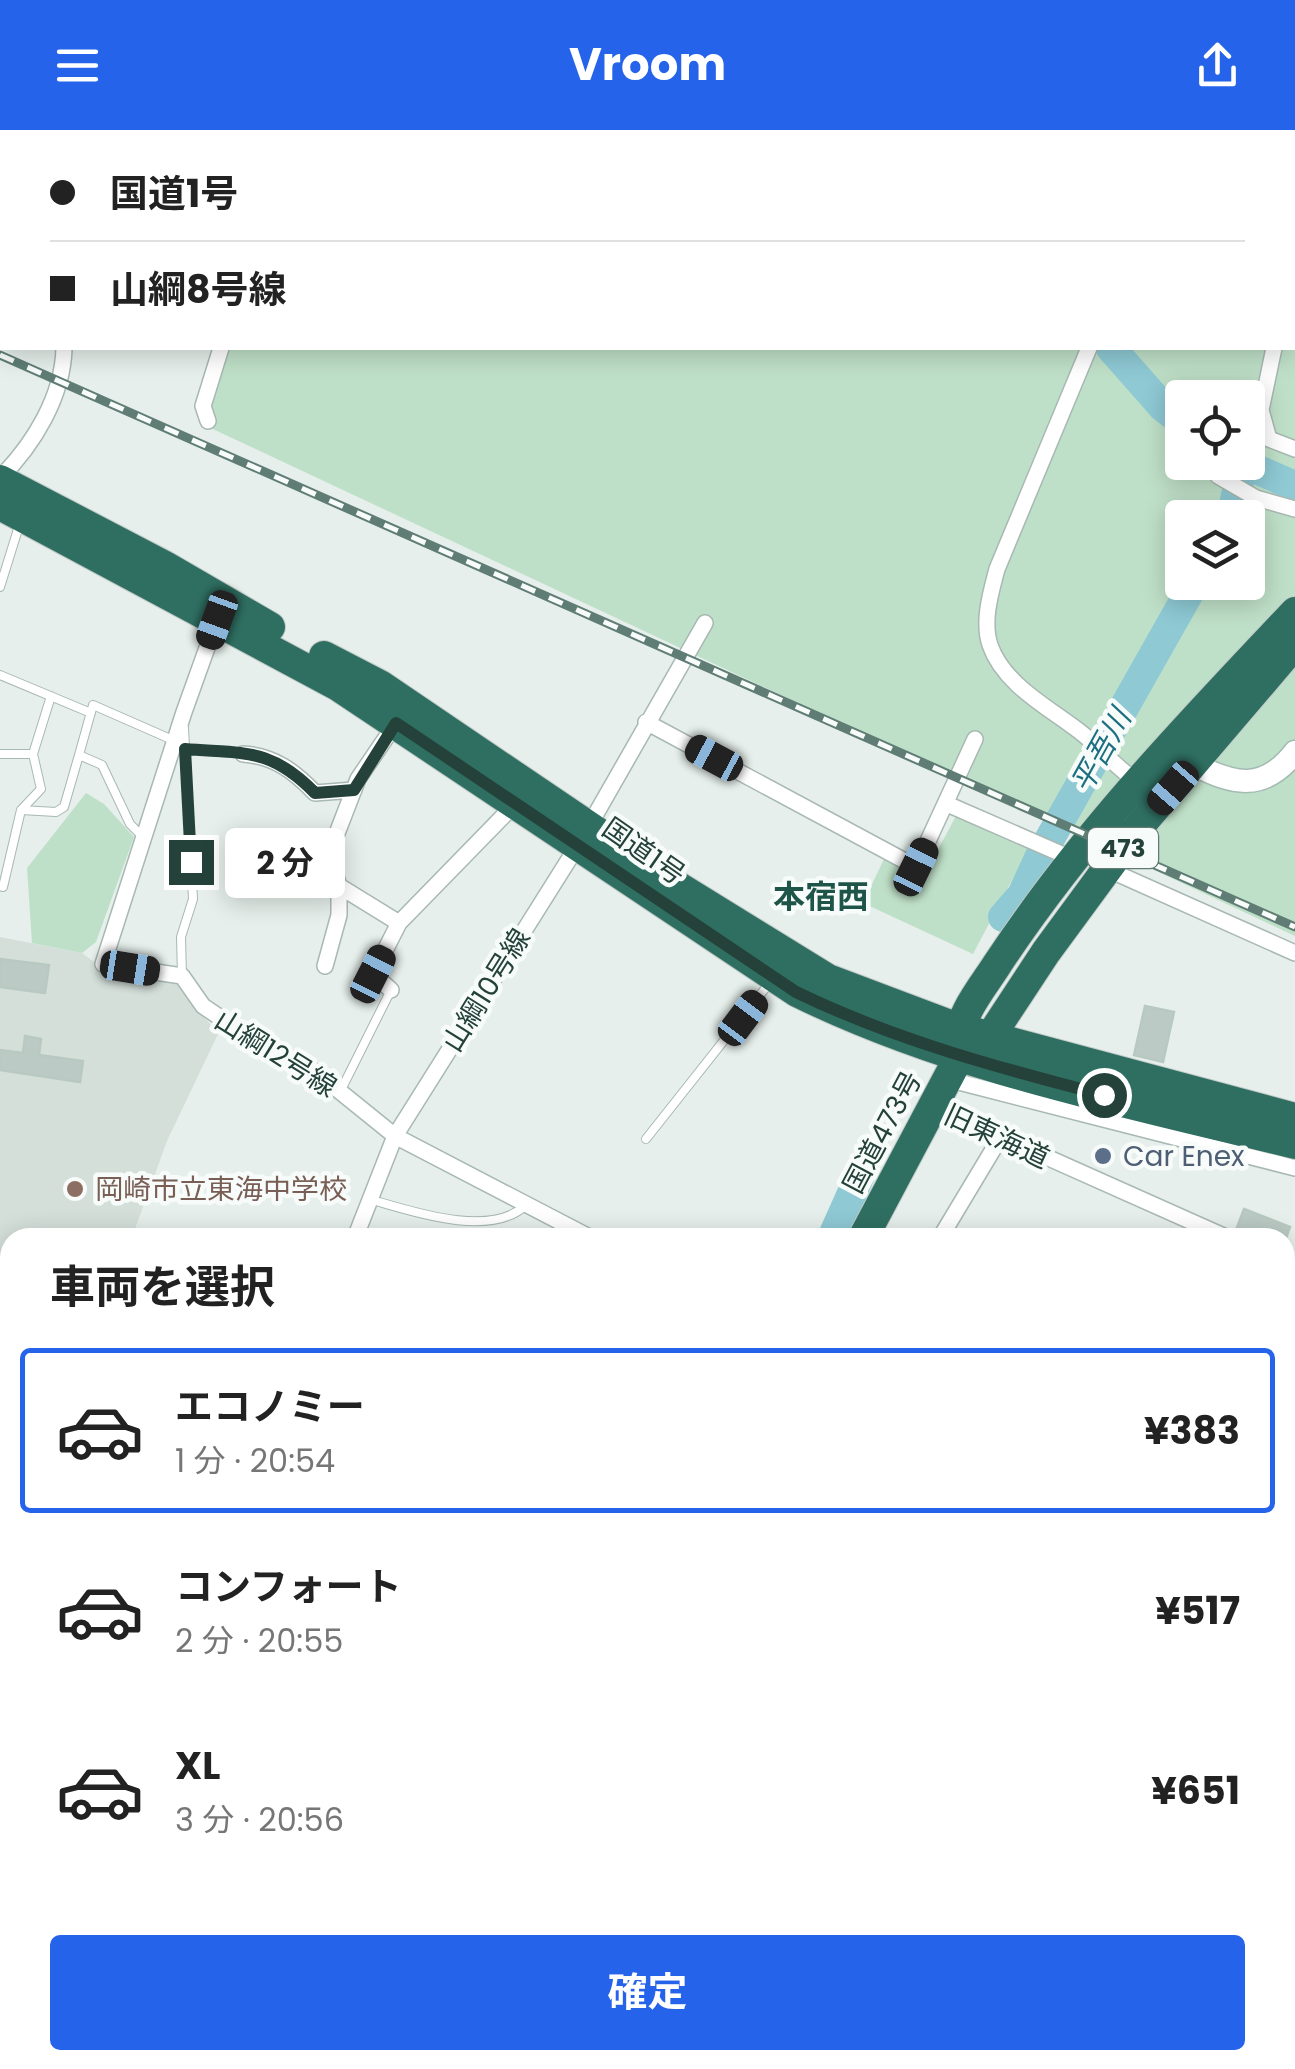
<!DOCTYPE html>
<html lang="ja">
<head>
<meta charset="utf-8">
<style>
	:root { --surface:#fff; --page:#f6f6f6; --text:#222; --muted:#767676; --line:#e0e0e0; --accent:#2563eb }
	body { margin:0; font-family:Poppins,"Noto Sans JP",sans-serif; background:var(--page); color:var(--text); height:100vh; display:flex; flex-direction:column; font-size:38px; white-space:nowrap }
	* { box-sizing:border-box; margin:0 }
	p { font-size:32px; color:var(--muted) }
	.icon { flex:none; width:55px; height:55px; fill:none; stroke:currentColor; stroke-width:2; stroke-linecap:round; stroke-linejoin:round }
	.map { position:relative; flex:1; overflow:hidden }
	.side { position:absolute; left:0px; top:1098px; width:1295px; height:842px; display:flex; flex-direction:column; background:var(--surface); border-radius:30px 30px 0 0; box-shadow:0 5px 25px #0003 }
	.side>* { flex:none }
	.banner { position:absolute; left:0px; top:0px; width:1295px; height:220px; box-shadow:0 5px 25px #0003; display:grid; align-content:center; height:220px; padding:0 50px; background:var(--surface) }
	.fabs { position:absolute; left:1165px; top:250px; display:grid; gap:20px }
	.fabs a { display:grid; place-items:center; width:100px; height:100px; border-radius:10px; background:var(--surface); box-shadow:0 5px 25px #0003; font-size:50px }
	.end { position:absolute; width:45px; height:45px; margin:-22px; border:12px solid #24423a; background:#fff; box-shadow:0 0 0 5px #fff }
	.from { border-radius:50% }
	.bubble { position:absolute; height:70px; border-radius:10px; background:var(--surface); box-shadow:0 5px 25px #0003; font-size:32px; font-weight:700; line-height:70px; text-align:center }
	.car { position:absolute; width:30px; height:60px; margin:-30px -15px; border-radius:12px; box-shadow:0 0 8px 2px #0007; background:linear-gradient(#222 24%,#8ab4d8 0 40%,#222 0 76%,#8ab4d8 0 86%,#222 0) }
	.banner b { display:flex; align-items:center; gap:35px; height:95px; font-size:38px }
	.banner b+b { border-top:2px solid var(--line) }
	.banner i { width:25px; height:25px; background:var(--text) }
	ul { padding:0; list-style:none }
	li { display:flex; align-items:center; gap:30px; height:165px; margin:0 20px 15px; padding:0 30px; border:5px solid transparent; border-radius:10px }
	li div { flex:1 }
	li b { display:block; font-size:38px }
	li em { font-style:normal; font-weight:700 }
	li.current { border-color:var(--accent) }
	li>.icon { width:90px; height:90px; stroke-width:1.5 }
	h2 { padding:0 50px; font-size:45px; line-height:120px }
	.action { display:flex; gap:20px; margin-top:auto; padding:20px 50px }
	.action a { flex:1; height:115px; border-radius:10px; background:var(--accent); color:#fff; font-size:40px; font-weight:700; line-height:115px; text-align:center }
	header { display:flex; justify-content:space-between; align-items:center; height:130px; padding:0 50px; background:var(--accent); color:#fff; font-size:45px; font-weight:700 }
	.map>svg:first-child { display:block }
	.built { fill:#d4dfda }
	.green { fill:#bfe0c8; fill-rule:evenodd }
	.lines { fill:none; stroke-linecap:round; stroke-linejoin:round }
	.river { stroke:#8ec9d4; stroke-width:30 }
	.building { fill:#bbcac4; stroke:#b8c9c2; stroke-width:2.5 }
	.lane-casing { stroke:#a8b8b2; stroke-width:10 }
	.street-casing { stroke:#a8b8b2; stroke-width:18 }
	.secondary-casing { stroke:#a4bbb3; stroke-width:25 }
	.highway-casing { stroke:#c2cac8; stroke-width:32 }
	.lane { stroke:#fff; stroke-width:8 }
	.street { stroke:#fff; stroke-width:15 }
	.secondary { stroke:#fff; stroke-width:22 }
	.highway { stroke:#2f6f62; stroke-width:30 }
	.rail-casing { stroke:#5f7d75; stroke-width:9 }
	.rail { stroke:#f7fbf9; stroke-width:5; stroke-dasharray:15; stroke-linecap:butt }
	.route { stroke:#24423a; stroke-width:12 }
	.service-dot { fill:#5c6f8a; stroke:#f7fbf9; stroke-width:4 }
	.education-dot { fill:#8d6e63; stroke:#f7fbf9; stroke-width:4 }
	.labels { text-anchor:middle; stroke-width:9; stroke-linejoin:round; paint-order:stroke }
	.shield { fill:#f7fbf9; stroke:#637a73; stroke-width:2.5 }
	.shield-label { font-size:25px; font-weight:bold; fill:#24423a }
	.street-label { font-size:28px; fill:#24423a; stroke:#f7fbf9 }
	.service-label { font-size:28px; fill:#4e5e75; stroke:#f7fbf9; text-anchor:start }
	.education-label { font-size:28px; fill:#785e54; stroke:#f7fbf9; text-anchor:start }
	.water-label { font-size:30px; font-style:italic; fill:#1c6f80; stroke:#f7fbf9 }
	.quarter-label { font-size:32px; font-weight:bold; fill:#1f5548; stroke:#f7fbf9 }
</style>
</head>
<body>
<header><svg class="icon" aria-label="menu" viewBox="0 0 24 24"><path d="M4 6h16M4 12h16M4 18h16"/></svg>Vroom<svg class="icon" aria-label="share" viewBox="0 0 24 24"><path d="M12 15V3M7 8l5-5 5 5M5 13v7h14v-7"/></svg></header>
<div class="map">
<svg width="1295" height="1939" viewBox="0 0 1295 1939">
	<rect width="100%" height="100%" fill="#e6efeb"/>
	<path class="built" d="M0 807 82 823 114 847 176 852 218 904 167 1011 132 1107 10 1108V1259H6L8 1191 0 1189Z"/>
	<path class="green" d="M756 0H1295V806L202 294 220 218H1292V2H754ZM1182 268H1248V332H1182ZM1182 388H1248V452H1182Z
		M86 663 104 674 134 707 96 812 82 823 32 813 27 738Z
		M958 682 1030 716 973 824 863 773 884 729 922 750Z
		M0 1512 10 1522V1930H587L644 1939H0Z
		M1285 1528 1295 1542V1789L1291 1793H1285Z"/>
	<g class="lines">
		<path class="river" d="M438 0 442 2
			M1111 218 1163 277 1182 292
			M1240 332 1295 356
			M1231 388 1243 334
			M1003 787 1022 765 1040 726 1195 452
			M832 1108 861 1043
			M739 1930 740 1939"/>
	</g>
	<path class="building" d="M0 829 49 835 45 863 0 857Z
		M1145 876 1174 882 1163 932 1134 925Z
		M25 906 41 909 39 925 83 931 80 952 0 940V920L23 923Z
		M1244 1079 1290 1097 1286 1108 1239 1106 1236 1100Z"/>
	<g class="lines">
		<g class="lane-casing">
			<path id="lane" d="M556 0 561 2
				M668 2 670 0
				M0 457 19 396
				M0 545 91 583
				M185 619 243 624
				M0 624H33
				M79 625 93 575 175 611
				M21 680 41 659 33 624 51 566
				M0 756 3 757 21 680 56 682 64 677 79 625 102 635 130 694 144 708
				M182 846 181 807 193 769 184 598
				M340 962 391 860
				M646 1009 771 851
				M369 1069C411 1081 490 1109 526 1075
				M1285 1839 1295 1817"/>
		</g>
		<g class="street-casing">
			<path id="street" d="M221 2 222 0
				M905 2 907 0
				M1292 153 1295 152
				M1089 218 997 439C991 462 982 491 990 515 1004 556 1052 579 1084 605 1102 620 1116 637 1136 651
				M1274 218 1261 280 1269 309 1295 319
				M208 291 203 276 221 218
				M1218 346 1256 368 1295 379
				M0 348C34 314 63 266 64 218
				M217 490 184 582 103 834 182 846 203 876 237 899 317 943 395 1006 591 1108
				M646 592 916 737 975 609
				M396 593 358 649 329 724 339 756 399 793
				M243 624C274 626 294 641 315 663L354 660
				M947 674 1073 729
				M589 696 705 493
				M1107 739 1295 823
				M325 836 339 785V756
				M391 860 373 844 399 793 516 673
				M947 949 1295 1038
				M932 976 1228 1108
				M355 1108 395 1006 578 715
				M940 1108 1000 1008
				M1285 1131 1295 1135
				M1285 1326 1295 1331
				M0 1378 10 1375
				M1285 1415 1288 1413 1295 1375
				M0 1504 10 1514
				M755 1930 757 1939
				M985 1930 988 1939
				M1244 1930 1248 1939
				M786 1939 806 1930"/>
		</g>
		<g class="secondary-casing">
			<path id="secondary" d="M1072 0 1075 2
				M1292 193 1295 195
				M1193 634C1234 655 1264 662 1295 622"/>
		</g>
		<g class="highway-casing">
			<path id="highway" d="M0 350 165 436 270 497
				M0 375 338 556 797 862C951 938 1129 973 1295 1014
				M324 526 380 555 674 754 828 849 958 898 1295 988
				M959 914C958 885 983 857 998 833 1083 704 1189 594 1295 482
				M863 1108 959 927 990 907 1046 822 1132 705 1295 514
				M1117 1930 1121 1939"/>
		</g>
		<use href="#lane" class="lane"/>
		<use href="#street" class="street"/>
		<use href="#secondary" class="secondary"/>
		<use href="#highway" class="highway"/>
		<g class="rail-casing">
			<path id="rail" d="M0 225 1295 797"/>
		</g>
		<use href="#rail" class="rail"/>
	</g>
	<g class="lines">
		<path class="route" d="M191 732 185 619C245 624 270 617 315 663L354 660 396 593 796 862C895 910 999 938 1104 965"/>
	</g>
	<circle class="service-dot" cx="1103" cy="1026" r="10"/>
	<circle class="education-dot" cx="75" cy="1059" r="10"/>
	<g class="labels">
		<rect class="shield" x="1088" y="698" width="70" height="40" rx="8"/>
		<g class="shield-label">
			<text x="1123" y="727">473</text>
		</g>
		<g class="street-label">
			<text transform="translate(644 721) rotate(35)" y="10">国道1号</text>
			<text transform="translate(486 860) rotate(-58)" y="10">山綱10号線</text>
			<text transform="translate(276 923) rotate(32)" y="10">山綱12号線</text>
			<text transform="translate(882 1002) rotate(-62)" y="10">国道473号</text>
			<text transform="translate(997 1006) rotate(25)" y="10">旧東海道</text>
		</g>
		<g class="service-label">
			<text x="1123" y="1036">Car Enex</text>
		</g>
		<g class="education-label">
			<text x="95" y="1069">岡崎市立東海中学校</text>
		</g>
		<g class="water-label">
			<text transform="translate(1101 621) rotate(-61)" y="10">平吾川</text>
		</g>
		<g class="quarter-label">
			<text x="821" y="778">本宿西</text>
		</g>
	</g>
</svg>
<div class="fabs">
<a><svg class="icon" aria-label="locate" viewBox="0 0 24 24"><circle cx="12" cy="12" r="6"/><path d="M12 2v4M12 18v4M2 12h4M18 12h4"/></svg></a>
<a><svg class="icon" aria-label="layers" viewBox="0 0 24 24"><path d="M12 4l9 5-9 5-9-5zM3 14l9 5 9-5"/></svg></a>
</div>
<i class="end from" style="left:1104px;top:965px"></i>
<i class="end" style="left:191px;top:732px"></i>
<div class="bubble" style="left:225px;top:698px;width:120px">2 分</div>
<i class="car" style="left:217px;top:490px;rotate:200deg"></i>
<i class="car" style="left:714px;top:628px;rotate:298deg"></i>
<i class="car" style="left:1173px;top:658px;rotate:221deg"></i>
<i class="car" style="left:916px;top:737px;rotate:26deg"></i>
<i class="car" style="left:130px;top:838px;rotate:99deg"></i>
<i class="car" style="left:373px;top:844px;rotate:27deg"></i>
<i class="car" style="left:743px;top:888px;rotate:37deg"></i>
<div class="banner">
<b><i class="from"></i>国道1号</b>
<b><i></i>山綱8号線</b>
</div>
<section class="side">
<h2>車両を選択</h2>
<ul>
<li class="current"><svg class="icon" aria-label="car" viewBox="0 0 24 24"><path d="M5 17H2v-5l4-1 3-4h7l3 4 3 1v5h-3M9 17h6M6 11h13"/><circle cx="7" cy="17" r="2"/><circle cx="17" cy="17" r="2"/></svg><div><b>エコノミー</b><p>1 分 · 20:54</p></div><em>¥383</em></li>
<li><svg class="icon" aria-label="car" viewBox="0 0 24 24"><path d="M5 17H2v-5l4-1 3-4h7l3 4 3 1v5h-3M9 17h6M6 11h13"/><circle cx="7" cy="17" r="2"/><circle cx="17" cy="17" r="2"/></svg><div><b>コンフォート</b><p>2 分 · 20:55</p></div><em>¥517</em></li>
<li><svg class="icon" aria-label="car" viewBox="0 0 24 24"><path d="M5 17H2v-5l4-1 3-4h7l3 4 3 1v5h-3M9 17h6M6 11h13"/><circle cx="7" cy="17" r="2"/><circle cx="17" cy="17" r="2"/></svg><div><b>XL</b><p>3 分 · 20:56</p></div><em>¥651</em></li>
</ul>
<div class="action"><a>確定</a></div>
</section>
</div>
</body>
</html>
